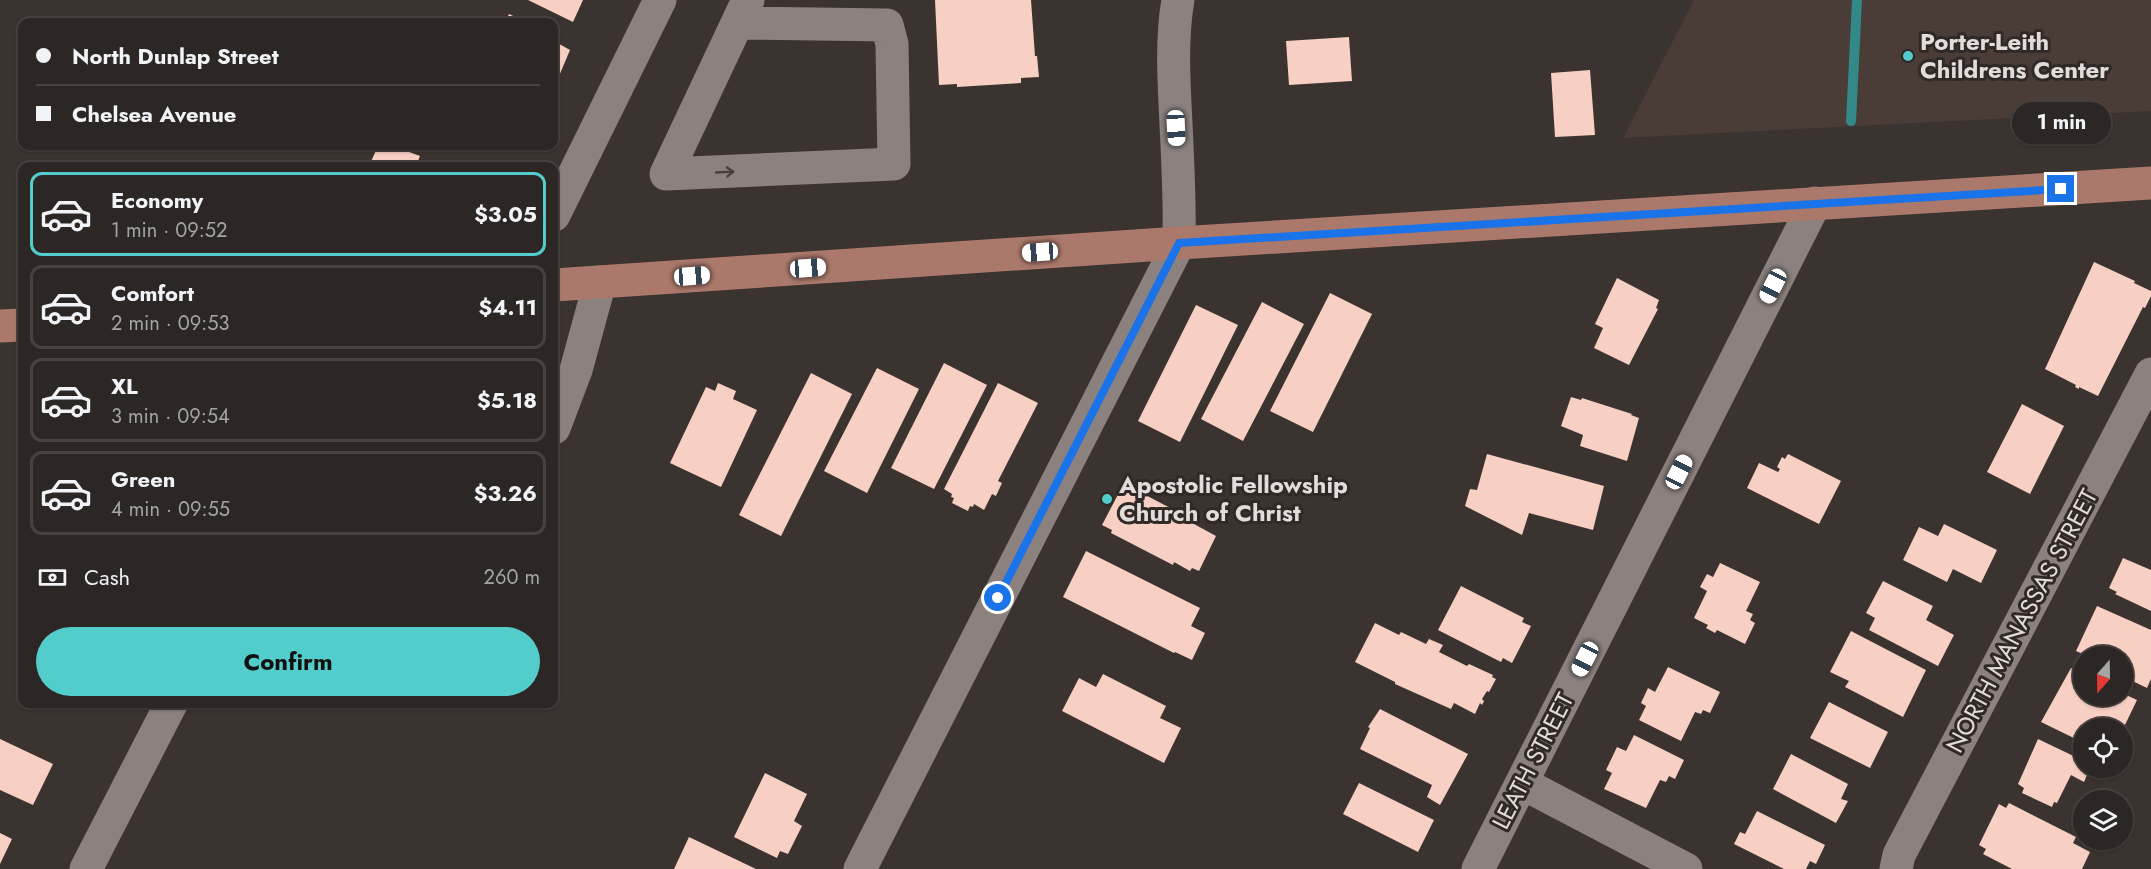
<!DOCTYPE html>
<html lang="en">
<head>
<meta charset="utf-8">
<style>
	:root { --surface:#2c2624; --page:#342e2c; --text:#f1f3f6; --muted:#a6a5a6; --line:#484341; --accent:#53cdcb }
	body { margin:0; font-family:Jost,sans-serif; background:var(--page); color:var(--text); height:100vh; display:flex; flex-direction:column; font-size:22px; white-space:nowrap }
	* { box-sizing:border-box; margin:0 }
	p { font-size:20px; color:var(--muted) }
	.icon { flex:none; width:33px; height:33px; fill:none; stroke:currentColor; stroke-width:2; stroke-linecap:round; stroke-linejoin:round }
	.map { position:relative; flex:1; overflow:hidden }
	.panel { position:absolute; left:18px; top:162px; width:540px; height:546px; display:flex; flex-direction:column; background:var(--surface); border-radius:12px; box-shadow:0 2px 4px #0004,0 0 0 2px var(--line) }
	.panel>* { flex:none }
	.guide { position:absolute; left:18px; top:18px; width:540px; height:132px; border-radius:12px; box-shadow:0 2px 4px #0004,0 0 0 2px var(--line); display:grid; align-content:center; height:132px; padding:0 18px; background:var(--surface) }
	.needle { width:39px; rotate:200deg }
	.controls { position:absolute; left:2073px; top:646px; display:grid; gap:12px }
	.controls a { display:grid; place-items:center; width:60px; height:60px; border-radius:50%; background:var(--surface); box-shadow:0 2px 4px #0004,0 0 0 2px var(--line); font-size:30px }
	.end { position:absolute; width:27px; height:27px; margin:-14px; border:8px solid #1a73e8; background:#fff; box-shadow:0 0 0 3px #fff }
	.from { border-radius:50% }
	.bubble { position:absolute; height:42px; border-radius:21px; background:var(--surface); box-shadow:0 2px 4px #0004,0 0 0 2px var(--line); font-size:20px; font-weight:700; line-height:42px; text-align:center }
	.car { position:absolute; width:18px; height:36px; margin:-18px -9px; border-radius:8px; box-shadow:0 0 4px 2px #0007; background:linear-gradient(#fff 24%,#345 0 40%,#fff 0 76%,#345 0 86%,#fff 0) }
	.guide b { display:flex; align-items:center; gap:21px; height:57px; font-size:22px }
	.guide b+b { border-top:2px solid var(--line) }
	.guide i { width:15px; height:15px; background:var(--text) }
	ul { padding:10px 0 0; list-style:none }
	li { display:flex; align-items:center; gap:18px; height:84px; margin:0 12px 9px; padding:0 6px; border:3px solid var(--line); border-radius:12px }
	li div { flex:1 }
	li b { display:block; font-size:22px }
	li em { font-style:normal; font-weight:700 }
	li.on { border-color:var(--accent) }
	li>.icon { width:54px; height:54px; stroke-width:1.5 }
	.pay { display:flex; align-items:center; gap:15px; height:66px; padding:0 18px; font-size:22px }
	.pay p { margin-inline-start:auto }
	.action { display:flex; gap:12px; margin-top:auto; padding:12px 18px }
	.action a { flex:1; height:69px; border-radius:36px; background:var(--accent); color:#111; font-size:24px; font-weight:700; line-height:69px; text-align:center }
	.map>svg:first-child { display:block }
	.built { fill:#4a3c37 }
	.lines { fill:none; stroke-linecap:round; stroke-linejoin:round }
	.stream { stroke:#328987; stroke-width:10 }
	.building { fill:#f8cfc3 }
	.minor { stroke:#8b817e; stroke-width:33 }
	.major { stroke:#aa796b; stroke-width:33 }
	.oneway { stroke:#473f3c }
	.route { stroke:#1a73e8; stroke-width:8 }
	.poi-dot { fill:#53cdcb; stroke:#302926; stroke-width:2 }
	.labels { text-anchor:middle; stroke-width:6; stroke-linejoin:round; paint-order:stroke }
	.poi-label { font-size:24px; font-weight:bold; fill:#e2dcdb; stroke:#302926; text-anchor:start }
	.street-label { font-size:24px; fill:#e2dcdb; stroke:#302926 }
</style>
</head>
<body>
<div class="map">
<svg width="2151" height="869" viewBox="0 0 2151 869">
	<rect width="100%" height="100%" fill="#3b3330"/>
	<path class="built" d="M1694 0H2151V111L1623 138Z"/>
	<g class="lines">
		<path class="stream" d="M1851 121 1857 0"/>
	</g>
	<path class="building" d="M528 0H583L573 22Z
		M935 0H1031L1035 56H1037L1039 77 1021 78V83L957 87V84L939 85Z
		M509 14 526 22H505Z
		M1349 37 1352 81 1289 85 1286 41Z
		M554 41 570 50 554 88Z
		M1590 70 1595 135 1555 137 1551 73Z
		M378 146H393L420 156 416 166H369Z
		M2094 262 2135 281 2134 283 2151 291V296L2145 308 2143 307 2098 396 2079 387V389L2075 387 2076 385 2045 369Z
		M1617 278 1659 300 1656 308 1658 309 1629 365 1594 348 1603 328 1595 324Z
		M1330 293 1372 314 1313 432 1270 411Z
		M1262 302 1304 324 1243 441 1201 419Z
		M1196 305 1238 325 1180 442 1138 421Z
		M944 363 987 385 934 489 891 468Z
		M877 368 919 389 867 493 824 471Z
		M811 373 852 394 781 536 739 515Z
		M718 383 736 391 733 399 757 410 721 487 670 463 706 387 715 391Z
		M998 383 1038 403 998 481 1002 483 996 496 992 494 984 510 974 504 973 507 970 506 968 511 952 503 954 498 951 497 952 494 944 489Z
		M1571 397 1581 400 1582 398 1632 414 1631 415 1639 418 1627 461 1580 446 1583 435 1561 426Z
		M2022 404 2064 426 2030 494 1987 472Z
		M1487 454 1604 486 1593 530 1529 513 1522 535 1465 506 1470 489 1477 490Z
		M1788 454 1841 481 1819 524 1747 488 1759 463 1778 472 1780 469 1777 467 1782 457 1785 459Z
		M1123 485 1133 491 1134 489 1195 521 1194 524 1216 536 1199 571 1192 568 1190 571 1174 562 1173 565 1111 533 1112 530 1102 525Z
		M1944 524 1997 550 1981 583 1953 569 1947 582 1903 560 1919 527 1938 536Z
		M1086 551 1200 608 1191 626 1205 633 1192 660 1175 652 1174 653 1063 597Z
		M2123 558 2151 570V611L2115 594 2117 592 2109 588Z
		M1720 563 1760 582 1746 611 1753 614 1750 620 1755 623 1745 644 1717 630 1715 633 1706 628 1708 625 1694 618 1707 591 1700 587 1707 574 1713 577Z
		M1883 581 1933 606 1926 620 1954 635 1938 666 1869 630 1875 618 1866 613Z
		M1461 586 1524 618 1522 622 1531 626 1512 663 1503 658 1501 662 1438 630Z
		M2097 606 2151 630V679L2147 688 2122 676V657H2084L2085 655 2076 651Z
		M1375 623 1399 635 1401 632 1426 644 1429 639 1443 645 1439 652 1467 666 1469 664 1493 675 1492 677 1496 679 1489 692 1487 691 1482 699 1484 701 1482 705 1480 703 1475 714 1454 703 1451 709 1395 684V682L1355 662Z
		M1851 631 1926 670 1903 717 1845 687 1849 681 1830 672Z
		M1668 667 1720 692 1710 713 1703 710 1701 714 1695 712 1681 741 1639 720 1646 706 1641 703 1648 688 1655 692Z
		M2071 668 2084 674V696H2122V693L2137 700 2123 729H2084V743L2041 722Z
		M1103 674 1166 706 1160 718 1181 728 1164 763 1062 711 1079 678 1096 687Z
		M1829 702 1888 732 1870 768 1810 738Z
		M1380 709 1468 754 1440 805 1427 797 1432 785 1360 749 1370 728 1368 727Z
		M1634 735 1684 760 1675 779 1669 776 1666 782 1660 780 1646 808 1604 789 1612 773 1606 770 1617 747 1626 751Z
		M0 739 53 764 33 805 0 790Z
		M2038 739 2084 761V768H2090L2084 782 2071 775 2057 803 2054 802 2052 807 2022 793 2024 788 2018 784Z
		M1791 754 1848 784 1841 799 1848 801 1836 823 1773 789Z
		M765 773 807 794 794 821 802 826 788 854 780 851 777 858 734 837Z
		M1359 783 1434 820 1418 852 1343 814Z
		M2009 803 2076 837 2073 843 2090 852 2082 869H2012L1983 854 1986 849 1979 845 1999 804 2006 808Z
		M1757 811 1825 845 1816 864 1810 861 1806 869H1784L1734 844 1740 832 1745 834Z
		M0 833 12 839 0 864Z
		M689 837 756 869H674Z"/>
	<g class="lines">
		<path class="minor" d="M738 23 887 25 892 44 894 164 666 174 748 0
			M554 215 660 0
			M554 428 576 370 600 282
			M1522 783 1686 869
			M86 869 171 704
			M860 869 1179 243C1180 203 1178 163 1176 124 1174 83 1171 40 1178 0
			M1478 869 1815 203
			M1896 869 1899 855 2151 374"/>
		<path class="major" d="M554 285 1179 243 2151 183
			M0 326 22 325"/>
	</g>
	<defs><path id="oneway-shaft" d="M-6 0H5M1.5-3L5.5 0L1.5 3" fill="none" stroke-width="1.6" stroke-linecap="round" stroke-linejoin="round" transform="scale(1.5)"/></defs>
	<use class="oneway" href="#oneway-shaft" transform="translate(725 172) rotate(-3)"/>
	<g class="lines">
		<path class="route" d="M998 598 1179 243 2061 189"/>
	</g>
	<g class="poi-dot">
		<circle cx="1908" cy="56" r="6"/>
		<circle cx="1107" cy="499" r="6"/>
	</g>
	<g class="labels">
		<g class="poi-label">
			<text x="1920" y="50">Porter-Leith<tspan x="1920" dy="28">Childrens Center</tspan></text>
			<text x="1119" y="493">Apostolic Fellowship<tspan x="1119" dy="28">Church of Christ</tspan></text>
		</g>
		<g class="street-label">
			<text transform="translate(2022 621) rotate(-62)" y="8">NORTH MANASSAS STREET</text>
			<text transform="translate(1533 761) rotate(-63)" y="8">LEATH STREET</text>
		</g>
	</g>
</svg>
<div class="controls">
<a><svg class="needle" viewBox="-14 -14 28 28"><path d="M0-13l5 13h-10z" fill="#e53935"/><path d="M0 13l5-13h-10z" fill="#a6a5a6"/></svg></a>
<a><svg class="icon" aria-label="locate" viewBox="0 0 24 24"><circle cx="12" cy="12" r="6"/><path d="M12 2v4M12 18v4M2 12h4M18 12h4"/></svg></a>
<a><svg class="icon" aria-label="layers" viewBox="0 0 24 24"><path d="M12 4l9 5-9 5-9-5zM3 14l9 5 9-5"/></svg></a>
</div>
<i class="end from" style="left:998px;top:598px"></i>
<i class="end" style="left:2061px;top:189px"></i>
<div class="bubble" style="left:2012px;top:102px;width:99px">1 min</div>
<i class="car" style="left:1176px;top:128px;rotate:177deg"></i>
<i class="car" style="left:1040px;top:252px;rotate:266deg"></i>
<i class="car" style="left:808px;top:268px;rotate:86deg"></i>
<i class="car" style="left:692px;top:276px;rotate:86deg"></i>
<i class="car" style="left:1773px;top:286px;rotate:207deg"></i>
<i class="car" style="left:1679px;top:472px;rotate:27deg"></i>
<i class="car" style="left:1585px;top:659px;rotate:207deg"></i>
<div class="guide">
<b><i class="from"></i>North Dunlap Street</b>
<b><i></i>Chelsea Avenue</b>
</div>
<section class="panel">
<ul>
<li class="on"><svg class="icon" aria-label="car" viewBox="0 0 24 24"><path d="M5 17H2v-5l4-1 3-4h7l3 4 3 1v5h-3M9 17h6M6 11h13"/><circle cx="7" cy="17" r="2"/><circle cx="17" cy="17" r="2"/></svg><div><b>Economy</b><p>1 min · 09:52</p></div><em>$3.05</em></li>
<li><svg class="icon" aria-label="car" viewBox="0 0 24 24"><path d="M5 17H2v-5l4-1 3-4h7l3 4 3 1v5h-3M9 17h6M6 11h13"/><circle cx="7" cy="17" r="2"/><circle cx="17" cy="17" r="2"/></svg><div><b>Comfort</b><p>2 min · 09:53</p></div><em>$4.11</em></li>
<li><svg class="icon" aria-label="car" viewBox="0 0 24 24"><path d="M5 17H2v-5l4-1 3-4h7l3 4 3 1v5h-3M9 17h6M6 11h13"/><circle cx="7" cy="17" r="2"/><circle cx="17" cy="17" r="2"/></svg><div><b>XL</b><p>3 min · 09:54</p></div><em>$5.18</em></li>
<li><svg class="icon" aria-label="car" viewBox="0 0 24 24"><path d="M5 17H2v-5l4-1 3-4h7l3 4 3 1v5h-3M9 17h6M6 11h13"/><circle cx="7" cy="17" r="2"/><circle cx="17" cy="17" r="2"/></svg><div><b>Green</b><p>4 min · 09:55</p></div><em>$3.26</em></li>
</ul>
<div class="pay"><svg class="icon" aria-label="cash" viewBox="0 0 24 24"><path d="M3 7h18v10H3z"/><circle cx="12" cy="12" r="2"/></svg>Cash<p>260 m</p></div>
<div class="action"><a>Confirm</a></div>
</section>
</div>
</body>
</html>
